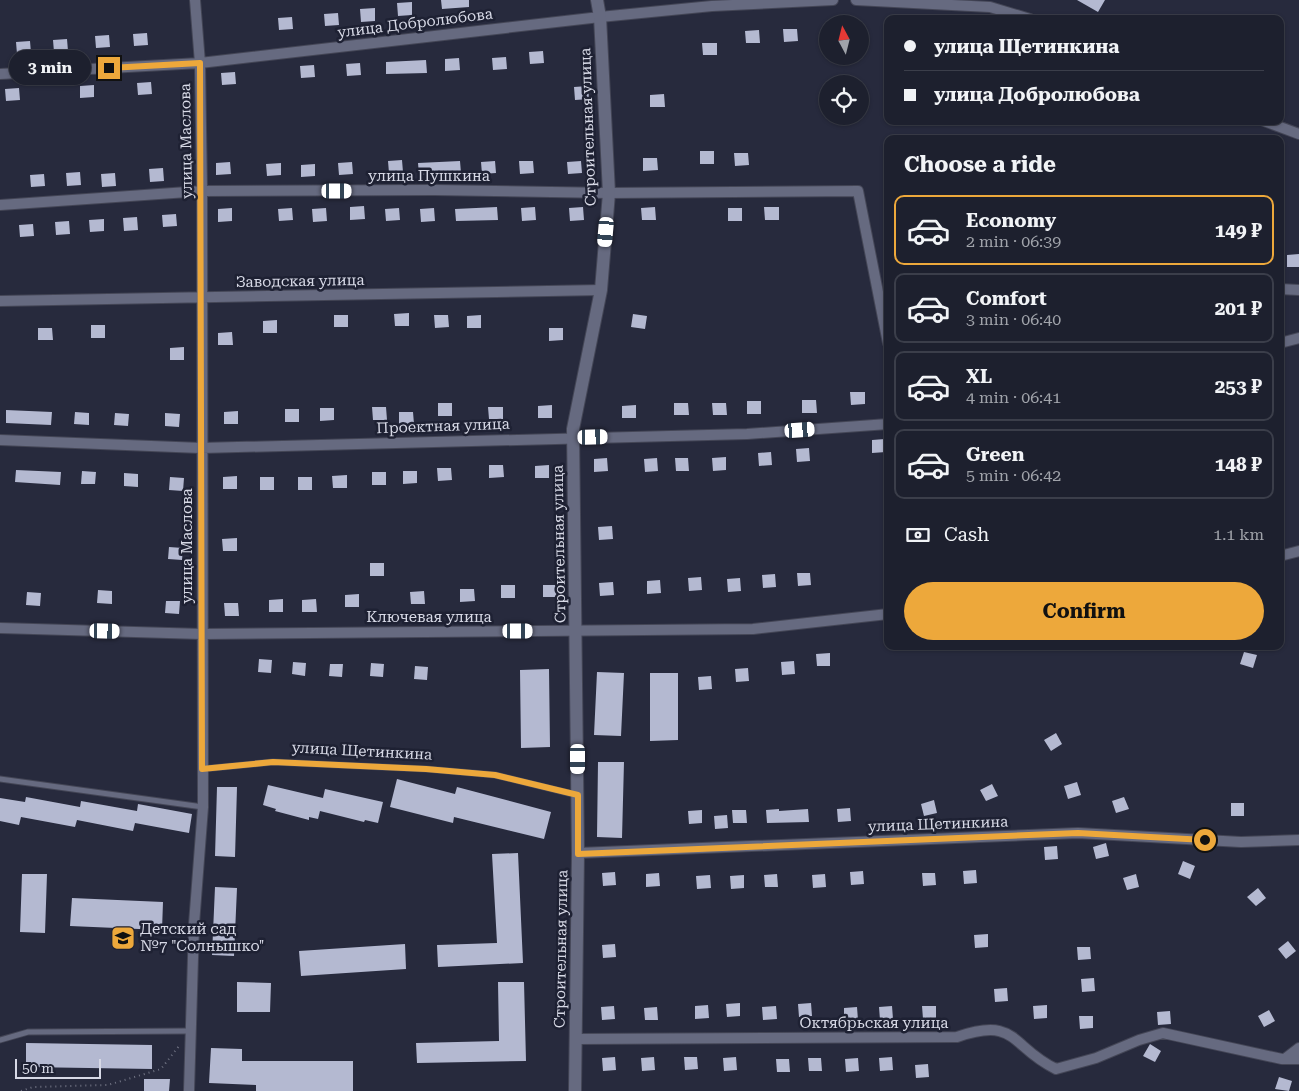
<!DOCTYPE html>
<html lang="en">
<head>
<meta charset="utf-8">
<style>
	:root { --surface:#1d202e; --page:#252836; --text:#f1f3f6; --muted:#a0a3aa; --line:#3b3e4a; --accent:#eda83b }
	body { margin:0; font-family:"Roboto Serif",serif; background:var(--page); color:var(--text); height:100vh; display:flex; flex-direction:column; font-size:19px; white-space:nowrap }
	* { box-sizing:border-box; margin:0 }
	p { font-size:16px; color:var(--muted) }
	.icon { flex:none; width:28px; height:28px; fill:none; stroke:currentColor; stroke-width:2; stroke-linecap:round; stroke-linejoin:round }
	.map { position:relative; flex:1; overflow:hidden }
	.side { position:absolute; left:884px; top:135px; width:400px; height:515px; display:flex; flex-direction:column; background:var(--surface); border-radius:10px; box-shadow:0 1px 4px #0004,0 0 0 1px var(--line) }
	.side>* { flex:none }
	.top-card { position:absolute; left:884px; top:15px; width:400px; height:110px; border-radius:10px; box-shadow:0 1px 4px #0004,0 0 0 1px var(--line); display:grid; align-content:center; height:110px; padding:0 20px; background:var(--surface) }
	.needle { width:32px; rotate:353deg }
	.fabs { position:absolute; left:819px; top:15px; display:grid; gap:10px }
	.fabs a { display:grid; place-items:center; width:50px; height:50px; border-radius:50%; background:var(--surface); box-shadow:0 1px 4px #0004,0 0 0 1px var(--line); font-size:25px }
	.scale { position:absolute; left:15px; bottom:12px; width:86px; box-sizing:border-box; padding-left:5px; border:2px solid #d7d9e6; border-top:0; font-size:14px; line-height:18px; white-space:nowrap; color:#d7d9e6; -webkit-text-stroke:4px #1e2133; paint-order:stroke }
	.end { position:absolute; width:22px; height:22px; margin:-11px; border:6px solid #eda83b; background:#111; box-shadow:0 0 0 2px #111 }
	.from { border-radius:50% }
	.bubble { position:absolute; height:35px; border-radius:18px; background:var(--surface); box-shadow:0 1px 4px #0004,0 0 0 1px var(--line); font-size:16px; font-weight:700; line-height:35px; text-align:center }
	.car { position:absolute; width:15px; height:30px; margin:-15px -8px; border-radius:6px; box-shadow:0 0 4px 1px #0007; background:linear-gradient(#fff 24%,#345 0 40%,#fff 0 76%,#345 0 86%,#fff 0) }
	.top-card b { display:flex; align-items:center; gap:18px; height:48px; font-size:19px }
	.top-card b+b { border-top:1px solid var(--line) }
	.top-card i { width:12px; height:12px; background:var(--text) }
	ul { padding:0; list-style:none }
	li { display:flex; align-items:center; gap:15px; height:70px; margin:0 10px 8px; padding:0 10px; border:2px solid var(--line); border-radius:10px }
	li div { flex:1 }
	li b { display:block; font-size:19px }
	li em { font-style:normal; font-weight:700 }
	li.active { border-color:var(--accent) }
	li>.icon { width:45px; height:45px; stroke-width:1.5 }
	h2 { padding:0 20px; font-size:22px; line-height:60px }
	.pay { display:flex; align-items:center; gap:12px; height:55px; padding:0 20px; font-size:19px }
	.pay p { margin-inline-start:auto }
	.button { display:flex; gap:10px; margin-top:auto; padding:10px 20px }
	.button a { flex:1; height:58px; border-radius:30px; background:var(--accent); color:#111; font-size:20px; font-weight:700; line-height:58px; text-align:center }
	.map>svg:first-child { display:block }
	.building { fill:#b4b9d1 }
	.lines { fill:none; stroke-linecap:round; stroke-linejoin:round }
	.service-casing { stroke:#444656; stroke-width:7 }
	.minor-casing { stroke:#444656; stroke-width:12 }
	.tertiary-casing { stroke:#444656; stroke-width:14 }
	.path { stroke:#717484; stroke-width:2; stroke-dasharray:1 4; stroke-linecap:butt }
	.service { stroke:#666a80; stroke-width:5 }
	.minor { stroke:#666a80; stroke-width:10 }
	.tertiary { stroke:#666a80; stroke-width:12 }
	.route { stroke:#eda83b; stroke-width:6 }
	.labels { text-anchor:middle; stroke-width:5; stroke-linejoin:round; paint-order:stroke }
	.street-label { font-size:15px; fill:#d7d9e6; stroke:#1e2133 }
	.poi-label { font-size:15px; fill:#d7d9e6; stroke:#1e2133; text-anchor:start }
</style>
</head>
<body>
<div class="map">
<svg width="1299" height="1091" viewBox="0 0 1299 1091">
	<rect width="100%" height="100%" fill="#272a3d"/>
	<path class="building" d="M441 0H469V7L442 9Z
		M1077 0H1105L1098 12Z
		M412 2V15L398 16 397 3Z
		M375 8V21L361 22 360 9Z
		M338 13 339 25 325 26 324 14Z
		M292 17 293 29 279 30 278 18Z
		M783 29H797L798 41 784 42Z
		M759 30 760 43H746L745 31Z
		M147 33 148 45 134 46 133 34Z
		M109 35 110 47 96 48 95 36Z
		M67 39 68 51 54 52 53 40Z
		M30 41 31 53 17 54 16 42Z
		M702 43H717V55H703Z
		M543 51 544 63 530 64 529 52Z
		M506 57 507 69 493 70 492 58Z
		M459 58 460 70 445 71V59Z
		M426 60 427 73 386 74V62Z
		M360 63 361 75 347 76 346 64Z
		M314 65 315 77 301 78 300 66Z
		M235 72 236 84 222 85 221 73Z
		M151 82 152 94 138 95 137 83Z
		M94 85V97L80 98V86Z
		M588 86 589 99 575 100 574 87Z
		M19 88 20 100 6 101 5 89Z
		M664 94 665 107H650V95Z
		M700 151H714V164H700Z
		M734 153H748L749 165 735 166Z
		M643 158H657L658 170 643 171Z
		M402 160 403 172 389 173 388 161Z
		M460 161 461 173 419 175 418 163Z
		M495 161 496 173 482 174 481 162Z
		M519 161H533L534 173 520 174Z
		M581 161 582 173 568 174 567 162Z
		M230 162 231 174 216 175V163Z
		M352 162 353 174 339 175 338 163Z
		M281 163V175L267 176 266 164Z
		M315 164V176L301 177V165Z
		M163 168 164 181 150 182 149 169Z
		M80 172 81 185 67 186 66 173Z
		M115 173 116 186 102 187 101 174Z
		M44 174 45 186 31 187 30 175Z
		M364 206 365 219 350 220V207Z
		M497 207 498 220 456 221 455 209Z
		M535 207 536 220 522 221 521 208Z
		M583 207 584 220 570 221 569 208Z
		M655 207 656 220H642L641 208Z
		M764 207H779V220H765Z
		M232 208V221L218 222V209Z
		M292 208 293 220 279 221 278 209Z
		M326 208 327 221 313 222 312 209Z
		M399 208 400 220 386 221 385 209Z
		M434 208 435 221 421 222 420 209Z
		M728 208H742V221H728Z
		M176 214 177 226 163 227 162 215Z
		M137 217 138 230 124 231 123 218Z
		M104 219V231L90 232 89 220Z
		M69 221 70 234 56 235 55 222Z
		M33 224 34 236 20 237 19 225Z
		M1299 254V267H1287V255Z
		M409 313V326H395L394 314Z
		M633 314 647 316 645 329 631 327Z
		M334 315H348V327H334Z
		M434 315H448L449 327 435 328Z
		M481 315V328H467V316Z
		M277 320V333H263V321Z
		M91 325H105V338H91Z
		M38 328H52L53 340H38Z
		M549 328H563V340L549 341Z
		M232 332 233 345H218V333Z
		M184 347V360H170V348Z
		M850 392H865V404L851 405Z
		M802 400H816L817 413H802Z
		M747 401H761V414H747Z
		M438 403H452V416H438Z
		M674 403H688L689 415H674Z
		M712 403H726L727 415H713Z
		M552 405V418H538V406Z
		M636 405V418H622V406Z
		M372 407H386L387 420H373Z
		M488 407H503V419H489Z
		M320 408H334V420L320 421Z
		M285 409H299V422H285Z
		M6 410 52 412 51 425 6 423Z
		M238 411V424H224V412Z
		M75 412 89 413V425L74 424Z
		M399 412H413L414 424 399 425Z
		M115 413 129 414 128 426 114 425Z
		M165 413 180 414 179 427 165 426Z
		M885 439 886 452 872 453V440Z
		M809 448 810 461 797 462 796 449Z
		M771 452 772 465 759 466 758 453Z
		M726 457V470L713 471 712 458Z
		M607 458 608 471 594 472V459Z
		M657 458 658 471 645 472 644 459Z
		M675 458H688L689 471H676Z
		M489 465H503L504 477 489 478Z
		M549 465V478H535V466Z
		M437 468H451L452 480 438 481Z
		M16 470 61 472 60 485 15 482Z
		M82 471 96 472 95 484H81Z
		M403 471H417V483L403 484Z
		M372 472H386V485H372Z
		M124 473 138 474V487L124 486Z
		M347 475V488H333L332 476Z
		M237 476V489H223V477Z
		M170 477 184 478 183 491 169 490Z
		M260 477H274V490H260Z
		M298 477H312V490H298Z
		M612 526 613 539 599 540 598 527Z
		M237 538V551H223L222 539Z
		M169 547 183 548 182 560 168 559Z
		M370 563H384V576H370Z
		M797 573H810L811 585 798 586Z
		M775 574 776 587 763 588 762 575Z
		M701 577 702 590 689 591 688 578Z
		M740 578 741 591 728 592 727 579Z
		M660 580 661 593 647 594V581Z
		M613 582 614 595 600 596 599 583Z
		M501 585H515V598H501Z
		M543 585H557V597H543Z
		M460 589H474L475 601 460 602Z
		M98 590 112 591V604L97 603Z
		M424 591 425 604H411L410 592Z
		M27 592 41 593 40 606 26 605Z
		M359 594V607H345V595Z
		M283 599V612H269V600Z
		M316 599 317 612H302V600Z
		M166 601H180L179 614 165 613Z
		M224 603H238L239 616H225Z
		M1244 652 1257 655 1253 668 1240 664Z
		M830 653V666H817L816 654Z
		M259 659 272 660 271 673 258 672Z
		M794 661 795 674 782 675 781 662Z
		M293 662 306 663 305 676 292 674Z
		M371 663 384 664 383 677 370 676Z
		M330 664H343L342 677 329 676Z
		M415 666 428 667 427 680 414 679Z
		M748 668 749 681 736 682 735 669Z
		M549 669 550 747 521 748 520 670Z
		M597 672 624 673 621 736 594 735Z
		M650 673H678V740L650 741Z
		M711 676 712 689 699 690 698 677Z
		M1056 733 1062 744 1051 751 1044 740Z
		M598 762H624L622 838 597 837Z
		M397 779 455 794 457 787 551 812 544 839 454 817 453 823 390 807Z
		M1077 782 1081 795 1068 799 1064 786Z
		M992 784 998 796 986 801 980 790Z
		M268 785 323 798 325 789 383 802 378 823 365 820 364 822 320 811 318 819 309 817V820L275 811 276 809 263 805Z
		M217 787H237L235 857 215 856Z
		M26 797 80 807 81 801 137 811 138 804 192 814 189 833 135 823 133 831 77 820 75 827 21 817 19 825 0 821V798L25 802Z
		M1124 797 1129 809 1116 813 1112 801Z
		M934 800 937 813 924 816 921 804Z
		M1231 803H1244V816H1231Z
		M850 808 851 821 838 822 837 809Z
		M779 809V811L808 809 809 822 767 823 766 810Z
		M702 810V823L689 824 688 811Z
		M732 810H746L747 823H733Z
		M727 815 728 828 715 829 714 816Z
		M1106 843 1109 856 1096 859 1093 847Z
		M1057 846 1058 859 1045 860 1044 847Z
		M518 853 523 963 438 967 437 945 497 943 492 854Z
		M1183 861 1195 866 1190 879 1178 874Z
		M976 870 977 883 964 884 963 871Z
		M863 871 864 884 851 885 850 872Z
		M615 872 616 885 603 886 602 873Z
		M659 873 660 886 646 887V874Z
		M922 873H935L936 885 923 886Z
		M22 874H47L45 933 20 932Z
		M777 874 778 887H765L764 875Z
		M825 874 826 887 813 888 812 875Z
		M1136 874 1139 887 1127 890 1123 878Z
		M710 875 711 888 697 889 696 876Z
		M744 875V888L731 889 730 876Z
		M215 887 237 888 234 956 212 955Z
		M1258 888 1266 898 1256 906 1247 897Z
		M72 898 163 902 162 930 70 926Z
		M988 934V947L975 948 974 935Z
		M1288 941 1296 951 1286 959 1278 949Z
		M405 944 406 969 301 976 299 951Z
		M615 944 616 957 603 958 602 945Z
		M1077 947H1090L1091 959 1078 960Z
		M1094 978 1095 991 1082 992 1081 979Z
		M237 982 271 983 270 1012H237Z
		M498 982H524L526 1061 417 1063 416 1043 499 1041Z
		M1007 988 1008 1001 995 1002 994 989Z
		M740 1003V1016L727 1017 726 1004Z
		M811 1003 812 1016 799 1017 798 1004Z
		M708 1005 709 1018 695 1019V1006Z
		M1047 1005V1018L1034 1019 1033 1006Z
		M614 1006 615 1019 602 1020 601 1007Z
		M776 1006 777 1019 763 1020 762 1007Z
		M892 1006 893 1019 880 1020 879 1007Z
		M922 1006H936V1018L923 1019Z
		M657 1007 658 1020H645L644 1008Z
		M857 1007 858 1020 844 1021V1008Z
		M1269 1010 1275 1021 1264 1027 1258 1016Z
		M1170 1011 1171 1024 1158 1025 1157 1012Z
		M1079 1016H1093V1028L1080 1029Z
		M26 1043 152 1045V1069L26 1067Z
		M1150 1044 1161 1051 1155 1062 1143 1056Z
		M211 1048 242 1049V1061H353V1091H256V1085L209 1083Z
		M615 1057 616 1070 603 1071 602 1058Z
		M654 1057 655 1070 642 1071 641 1058Z
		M684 1057H697L698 1069 685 1070Z
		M736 1057 737 1070 724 1071 723 1058Z
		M892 1057 893 1070 880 1071 879 1058Z
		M808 1058H821L822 1071H809Z
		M858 1058 859 1071 846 1072 845 1059Z
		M776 1059H789L790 1072H777Z
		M928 1064 929 1077 916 1078 915 1065Z
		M1279 1077 1292 1081 1289 1091 1275 1089Z
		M144 1079H170L169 1091H144Z"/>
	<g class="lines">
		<g class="service-casing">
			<path id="service" d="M202 769 273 762 426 769 495 775 577 795
				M0 779 203 807
				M0 1040 28 1032 191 1031"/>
		</g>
		<g class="minor-casing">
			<path id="minor" d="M856 0 990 7 1030 19
				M0 74 200 63 600 17 712 6 833 0
				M1264 121 1299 134
				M0 205 202 191 434 190 609 193 858 191 888 343
				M1280 289 1299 290
				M0 301 601 290
				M1280 343 1299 338
				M0 440 201 448 747 434 888 424
				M1280 556 1299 551
				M0 628 202 634 753 629 888 614
				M578 853 1078 833 1241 842 1299 840
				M576 1039 957 1037C1018 1016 1010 1047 1056 1069L1096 1058 1139 1040 1163 1033 1282 1059H1299
				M1286 1058 1299 1048
				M189 1091 194 924 203 807 202 191 200 63 195 0"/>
		</g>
		<g class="tertiary-casing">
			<path id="tertiary" d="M575 1091 578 853 573 429 601 290 609 193 600 17 597 0"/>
		</g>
		<path class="path" d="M21 1091 33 1087 108 1085 161 1069 179 1046"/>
		<use href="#service" class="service"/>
		<use href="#minor" class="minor"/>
		<use href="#tertiary" class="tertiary"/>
	</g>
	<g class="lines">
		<path class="route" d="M109 68 200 63 202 769 273 762 426 769 495 775 578 795V854L1078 833 1205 840"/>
	</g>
	<defs>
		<g id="school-square" transform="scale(1.25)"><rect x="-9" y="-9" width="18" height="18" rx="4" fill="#eda83b" stroke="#1e2133"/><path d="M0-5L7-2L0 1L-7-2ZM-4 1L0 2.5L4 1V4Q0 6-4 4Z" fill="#111"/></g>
	</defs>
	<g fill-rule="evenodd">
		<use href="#school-square" x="123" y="938"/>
	</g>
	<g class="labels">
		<g class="street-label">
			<text transform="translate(415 23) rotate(-7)" y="5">улица Добролюбова</text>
			<text transform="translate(588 127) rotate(-92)" y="5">Строительная улица</text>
			<text transform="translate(186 141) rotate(-91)" y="5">улица Маслова</text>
			<text x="429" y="181">улица Пушкина</text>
			<text transform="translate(300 281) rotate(-1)" y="5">Заводская улица</text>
			<text transform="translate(443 426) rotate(-2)" y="5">Проектная улица</text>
			<text transform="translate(559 544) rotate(-91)" y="5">Строительная улица</text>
			<text transform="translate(187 546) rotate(-90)" y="5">улица Маслова</text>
			<text x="429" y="622">Ключевая улица</text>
			<text transform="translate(362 751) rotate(3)" y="5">улица Щетинкина</text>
			<text transform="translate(938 824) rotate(-2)" y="5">улица Щетинкина</text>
			<text transform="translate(561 949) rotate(-89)" y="5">Строительная улица</text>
			<text x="874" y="1028">Октябрьская улица</text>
		</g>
		<g class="poi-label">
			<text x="140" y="934">Детский сад<tspan x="140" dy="17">№7 "Солнышко"</tspan></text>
		</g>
	</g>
</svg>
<div class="fabs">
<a><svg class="needle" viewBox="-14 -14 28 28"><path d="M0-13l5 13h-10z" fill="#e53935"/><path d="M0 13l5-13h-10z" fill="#a0a3aa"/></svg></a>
<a><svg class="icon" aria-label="locate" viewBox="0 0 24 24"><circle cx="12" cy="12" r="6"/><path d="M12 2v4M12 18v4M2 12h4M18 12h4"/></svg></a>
</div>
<div class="scale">50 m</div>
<i class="end from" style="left:1205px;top:840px"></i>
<i class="end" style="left:109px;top:68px"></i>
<div class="bubble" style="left:9px;top:50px;width:82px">3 min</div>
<i class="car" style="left:337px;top:191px;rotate:90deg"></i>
<i class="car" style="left:606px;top:232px;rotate:185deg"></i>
<i class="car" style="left:800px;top:430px;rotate:86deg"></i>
<i class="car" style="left:593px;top:437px;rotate:89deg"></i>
<i class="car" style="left:105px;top:631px;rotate:91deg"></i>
<i class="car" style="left:518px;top:631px;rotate:90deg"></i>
<i class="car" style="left:578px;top:759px;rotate:180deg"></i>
<div class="top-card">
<b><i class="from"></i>улица Щетинкина</b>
<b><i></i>улица Добролюбова</b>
</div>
<section class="side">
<h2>Choose a ride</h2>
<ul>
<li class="active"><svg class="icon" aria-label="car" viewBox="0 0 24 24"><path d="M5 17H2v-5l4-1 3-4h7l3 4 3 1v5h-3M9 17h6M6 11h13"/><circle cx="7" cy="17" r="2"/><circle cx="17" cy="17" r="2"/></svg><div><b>Economy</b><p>2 min · 06:39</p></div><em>149 ₽</em></li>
<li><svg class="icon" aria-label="car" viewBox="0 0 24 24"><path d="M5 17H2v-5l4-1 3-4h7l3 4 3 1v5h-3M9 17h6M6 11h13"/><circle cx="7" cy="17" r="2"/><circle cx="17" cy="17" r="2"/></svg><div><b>Comfort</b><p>3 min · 06:40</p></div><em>201 ₽</em></li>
<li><svg class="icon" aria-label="car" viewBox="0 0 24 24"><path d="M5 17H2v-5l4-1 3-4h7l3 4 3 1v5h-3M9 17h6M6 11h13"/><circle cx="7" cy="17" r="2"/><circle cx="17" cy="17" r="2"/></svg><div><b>XL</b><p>4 min · 06:41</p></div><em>253 ₽</em></li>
<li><svg class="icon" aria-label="car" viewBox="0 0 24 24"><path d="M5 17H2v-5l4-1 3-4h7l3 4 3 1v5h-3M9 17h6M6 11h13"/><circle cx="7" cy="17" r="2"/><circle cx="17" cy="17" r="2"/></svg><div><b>Green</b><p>5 min · 06:42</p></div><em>148 ₽</em></li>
</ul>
<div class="pay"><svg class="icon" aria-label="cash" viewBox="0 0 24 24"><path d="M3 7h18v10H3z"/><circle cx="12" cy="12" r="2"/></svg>Cash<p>1.1 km</p></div>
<div class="button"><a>Confirm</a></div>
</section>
</div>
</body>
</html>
